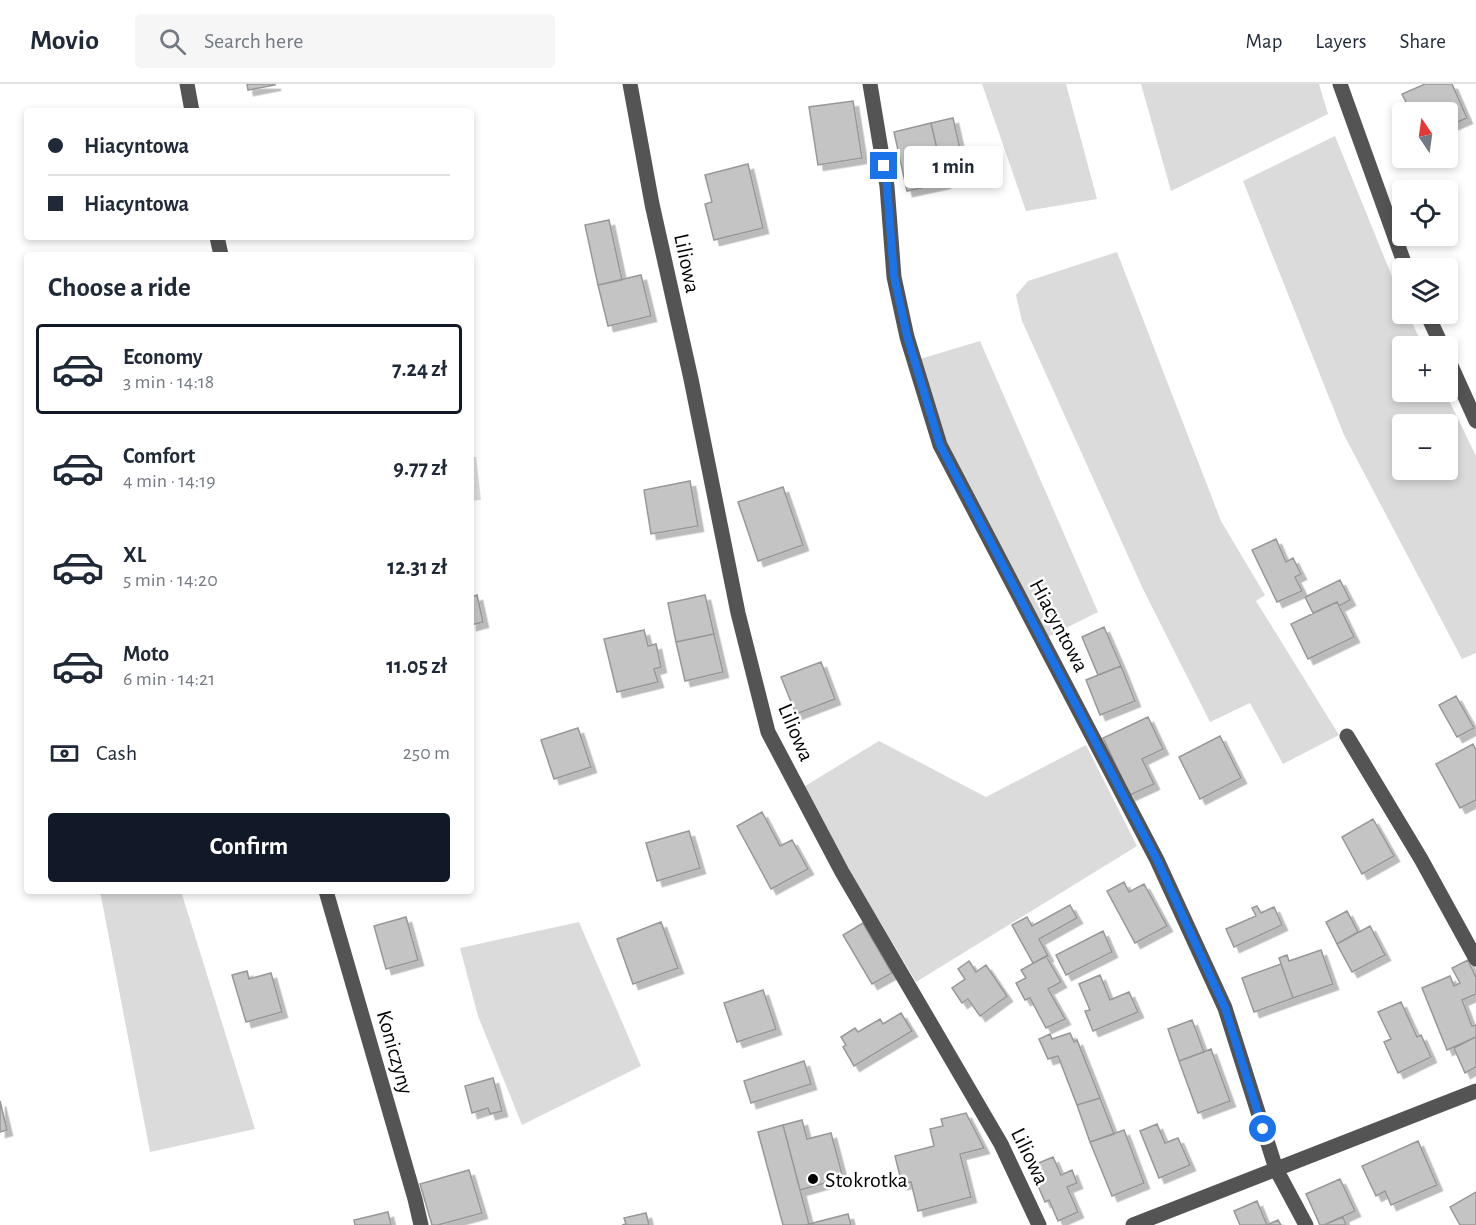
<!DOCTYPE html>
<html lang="en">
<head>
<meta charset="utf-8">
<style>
	:root { --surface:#fff; --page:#f6f6f7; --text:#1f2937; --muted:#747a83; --line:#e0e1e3; --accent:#111827 }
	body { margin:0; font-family:"Alegreya Sans",sans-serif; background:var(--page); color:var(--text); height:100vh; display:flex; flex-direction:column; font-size:22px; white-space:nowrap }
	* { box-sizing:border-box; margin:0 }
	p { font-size:20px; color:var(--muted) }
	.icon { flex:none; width:33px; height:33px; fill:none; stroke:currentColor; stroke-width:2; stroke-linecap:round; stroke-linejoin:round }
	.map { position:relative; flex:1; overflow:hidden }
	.side { position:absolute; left:24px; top:168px; width:450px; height:642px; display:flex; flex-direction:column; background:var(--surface); border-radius:6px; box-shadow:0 3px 9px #0003 }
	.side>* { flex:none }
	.top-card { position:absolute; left:24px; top:24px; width:450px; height:132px; border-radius:6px; box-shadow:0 3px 9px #0003; display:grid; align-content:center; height:132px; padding:0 24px; background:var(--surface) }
	.needle { width:39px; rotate:347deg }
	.controls { position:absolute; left:1392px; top:18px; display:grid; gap:12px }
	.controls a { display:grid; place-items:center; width:66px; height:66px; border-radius:6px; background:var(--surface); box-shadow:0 3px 9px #0003; font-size:30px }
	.end { position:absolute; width:27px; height:27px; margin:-14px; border:8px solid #1a73e8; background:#fff; box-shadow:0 0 0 3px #fff }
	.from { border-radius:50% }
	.bubble { position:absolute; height:42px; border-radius:6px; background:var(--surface); box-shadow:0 3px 9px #0003; font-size:20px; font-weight:600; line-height:42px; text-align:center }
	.top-card b { display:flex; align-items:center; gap:21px; height:57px; font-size:22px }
	.top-card b+b { border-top:2px solid var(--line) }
	.top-card i { width:15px; height:15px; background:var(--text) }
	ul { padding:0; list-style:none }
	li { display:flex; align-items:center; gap:18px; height:90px; margin:0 12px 9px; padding:0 12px; border:3px solid transparent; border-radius:6px }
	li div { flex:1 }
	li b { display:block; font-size:22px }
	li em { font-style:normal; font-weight:600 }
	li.on { border-color:var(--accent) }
	li>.icon { width:54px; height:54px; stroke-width:1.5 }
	h2 { padding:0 24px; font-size:27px; line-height:72px }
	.pay { display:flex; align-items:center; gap:15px; height:66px; padding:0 24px; font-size:22px }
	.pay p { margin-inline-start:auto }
	.action { display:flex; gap:12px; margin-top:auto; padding:12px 24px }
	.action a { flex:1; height:69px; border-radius:6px; background:var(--accent); color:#fff; font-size:24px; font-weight:600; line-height:69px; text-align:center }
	header { display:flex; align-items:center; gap:36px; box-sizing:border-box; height:84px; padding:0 30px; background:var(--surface); border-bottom:2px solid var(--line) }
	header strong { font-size:28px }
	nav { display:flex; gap:33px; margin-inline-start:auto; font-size:21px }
	.search { width:420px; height:54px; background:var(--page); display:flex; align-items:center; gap:15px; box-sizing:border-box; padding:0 21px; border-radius:6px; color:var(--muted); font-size:22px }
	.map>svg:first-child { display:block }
	.green { fill:#dbdbdb; fill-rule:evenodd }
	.building { fill:#c4c4c4; stroke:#989898; stroke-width:1.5; filter:url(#shadow) }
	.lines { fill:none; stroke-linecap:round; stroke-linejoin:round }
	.minor { stroke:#545454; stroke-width:15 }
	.route { stroke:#1a73e8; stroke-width:8 }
	.poi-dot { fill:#000; stroke:#fff; stroke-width:2 }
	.labels { text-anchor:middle; stroke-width:5; stroke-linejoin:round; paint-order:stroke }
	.street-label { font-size:22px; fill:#000; stroke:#fff }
	.poi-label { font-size:22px; fill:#000; stroke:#fff; text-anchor:start }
</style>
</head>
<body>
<header>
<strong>Movio</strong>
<div class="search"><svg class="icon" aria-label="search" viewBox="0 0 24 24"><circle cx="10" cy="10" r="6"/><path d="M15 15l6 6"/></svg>Search here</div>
<nav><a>Map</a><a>Layers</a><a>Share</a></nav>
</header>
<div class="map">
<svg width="1476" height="1141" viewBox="0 0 1476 1141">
	<defs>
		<filter id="shadow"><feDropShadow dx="5.5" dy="5.5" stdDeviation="0" flood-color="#0004"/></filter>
	</defs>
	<rect width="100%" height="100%" fill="#fff"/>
	<path class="green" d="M982 0H1066L1097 115 1026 127Z
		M1141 0H1319L1328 30 1171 107Z
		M1335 52 1402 217V230H1408L1423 262H1402V308H1445L1476 372V569L1462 575 1344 351 1243 97ZM1402 340H1448V386H1402Z
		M1117 168 1221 437 1265 511 1256 517 1339 651 1283 680 1250 619 1210 638 1143 505 1022 237 1016 211 1028 197Z
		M980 257 1098 528 1048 553 945 358 920 275Z
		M471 373H476L481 416 471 417Z
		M879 657 986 713 1086 661 1137 762 916 898 852 791 805 702Z
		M100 807H181L255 1045 150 1068Z
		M579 838 641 982 522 1041 478 932 460 864Z"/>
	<path class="building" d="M247 0H275V1L248 6Z
		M1425 0H1452L1467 34 1448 42V28H1411L1402 10Z
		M853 17 862 74 818 81 809 23Z
		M953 34 961 69 939 74 931 39Z
		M931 39 945 99 907 107 894 48Z
		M748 80 763 144 714 156 705 120 712 118 705 91Z
		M609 136 622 196 598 201 585 141Z
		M641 191 651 232 608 242 598 201Z
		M690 397 698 442 651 450 644 406Z
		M783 403 803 461 758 477 738 418Z
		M1276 455 1286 478 1293 474 1301 490 1295 493 1302 507 1277 518 1252 466Z
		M1340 496 1350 516 1339 522 1337 518 1313 529 1305 513Z
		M477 511 483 538 471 541V513Z
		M705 511 714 550 676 558 668 519Z
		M1337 518 1354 553 1308 575 1291 540Z
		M1104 543 1121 582 1098 591 1082 553Z
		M644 546 648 562 656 560 661 583 654 585 658 598 617 608 604 555Z
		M714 550 723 588 685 597 676 558Z
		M821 578 835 615 796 630 781 593Z
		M1121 582 1135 617 1100 631 1086 596Z
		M1456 612 1474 644 1457 653 1439 621Z
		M1148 633 1163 665 1142 675 1154 700 1130 711 1103 654Z
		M578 644 591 683 554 695 541 656Z
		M1220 652 1241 694 1200 715 1179 673Z
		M1473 660 1476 666V716L1460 724 1436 680Z
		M762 728 780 762 792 756 808 785 771 805 737 742Z
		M1373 735 1394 772 1362 790 1342 753Z
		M689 747 700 784 657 797 646 759Z
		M1124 798 1129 808 1144 800 1167 842 1135 859 1107 807Z
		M1070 821 1077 834 1039 855 1048 872 1033 879 1012 841 1027 833 1032 842Z
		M1257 822 1261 829 1274 823 1282 841 1234 863 1226 845 1256 832 1252 824Z
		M1347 827 1358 848 1337 860 1326 838Z
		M406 833 418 876 386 885 374 842Z
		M661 838 678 884 633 900 617 855Z
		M863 839 892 889 872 900 843 851Z
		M1370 842 1385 871 1352 888 1337 860Z
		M1103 847 1112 868 1066 891 1056 871Z
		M1321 866 1333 900 1293 914 1279 874 1287 871 1289 877Z
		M1046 872 1061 898 1048 905 1065 935 1046 944 1030 914 1025 916 1016 899 1026 894 1021 886Z
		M1468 876 1475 892 1476 891V910L1462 916 1472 942 1476 941V953L1447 966 1422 904 1450 892 1454 902 1460 899 1452 884Z
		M969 877 976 888 986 881 1007 912 980 932 968 915 962 919 952 904 965 895 958 885Z
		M1281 880 1293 914 1254 928 1242 894Z
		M247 887 249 895 271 889 282 928 246 938 232 891Z
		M1100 891 1110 916 1129 908 1138 928 1093 947 1085 927 1090 926 1079 900Z
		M763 906 776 945 737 958 724 919Z
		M1401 918 1417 953 1421 951 1431 973 1398 989 1384 958 1391 955 1378 928Z
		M901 929 912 947 854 982 843 963 846 961 841 953 855 944 858 948 880 935 883 940Z
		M1192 936 1204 968 1179 977 1168 945Z
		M1070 949 1074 958 1077 956 1100 1014 1077 1021 1058 972 1048 975 1039 955 1050 950 1052 955Z
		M1476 953V983L1465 989 1454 964Z
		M1211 965 1230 1017 1198 1029 1179 977Z
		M804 977 811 1000 751 1019 744 997Z
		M493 994 502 1027 490 1030 488 1024 472 1029 465 1002Z
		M1100 1014 1114 1050 1090 1058 1077 1021Z
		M0 1017 7 1046 0 1048Z
		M966 1029 984 1064 960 1070 971 1113 918 1127 911 1098 902 1100 895 1072 934 1062 930 1045 943 1042 941 1035Z
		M802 1036 807 1055 831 1049 843 1094 800 1106 783 1041Z
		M1157 1040 1165 1059 1178 1054 1190 1081 1159 1094 1140 1047Z
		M783 1041 809 1140 805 1141H783L758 1048Z
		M1124 1046 1144 1099 1112 1112 1090 1058Z
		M1418 1057 1437 1101 1391 1121 1385 1107 1376 1112 1362 1082Z
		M1053 1073 1061 1091 1072 1086 1077 1099 1067 1103 1078 1128 1058 1137 1049 1116 1045 1118 1035 1095 1040 1093 1034 1081Z
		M469 1086 482 1129 438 1141H432L420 1100Z
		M1340 1095 1355 1127 1324 1141H1320L1306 1110Z
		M1476 1108V1141H1460L1450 1123Z
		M1257 1117 1267 1141 1278 1136 1281 1141H1240L1234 1127Z
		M388 1128 391 1141H355L354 1136Z
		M646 1129 649 1141H622L626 1140 624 1134Z
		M848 1130 851 1141H805L809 1140Z
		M1343 1133 1346 1141H1326V1140Z"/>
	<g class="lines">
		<path class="minor" d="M187 0 192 27
			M630 0 652 120 691 295 738 529 768 648 842 788 1001 1060 1039 1141
			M870 0 887 102 894 193 907 253 940 361 1157 776 1225 924 1276 1085 1306 1141
			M1340 0 1406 184
			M217 153 221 171
			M1427 230 1442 262
			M1448 275 1476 337
			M1347 652 1421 775 1476 875
			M326 807 415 1115 421 1141
			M1133 1141 1476 1007"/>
	</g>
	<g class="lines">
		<path class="route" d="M884 82 887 102 894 192 907 252 940 361 1157 776 1225 924 1263 1045"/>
	</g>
	<circle class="poi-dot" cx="813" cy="1095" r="6"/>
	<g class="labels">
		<g class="street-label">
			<text transform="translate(688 179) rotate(78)" y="8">Liliowa</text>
			<text transform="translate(1060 541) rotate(62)" y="8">Hiacyntowa</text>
			<text transform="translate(797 648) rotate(67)" y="8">Liliowa</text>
			<text transform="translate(396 968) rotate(74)" y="8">Koniczyny</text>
			<text transform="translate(1031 1072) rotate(64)" y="8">Liliowa</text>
		</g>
		<g class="poi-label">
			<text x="825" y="1103">Stokrotka</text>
		</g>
	</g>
</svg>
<div class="controls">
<a><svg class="needle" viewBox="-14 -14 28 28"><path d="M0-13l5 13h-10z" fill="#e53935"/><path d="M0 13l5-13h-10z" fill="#747a83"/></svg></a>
<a><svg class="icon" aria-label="locate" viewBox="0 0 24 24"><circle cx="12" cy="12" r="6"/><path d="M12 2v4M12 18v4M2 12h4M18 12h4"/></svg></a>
<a><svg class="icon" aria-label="layers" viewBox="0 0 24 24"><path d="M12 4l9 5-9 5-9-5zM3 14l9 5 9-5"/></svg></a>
<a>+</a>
<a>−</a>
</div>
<i class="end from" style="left:1263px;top:1045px"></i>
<i class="end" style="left:884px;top:82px"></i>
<div class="bubble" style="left:904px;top:62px;width:99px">1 min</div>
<div class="top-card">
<b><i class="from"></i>Hiacyntowa</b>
<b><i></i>Hiacyntowa</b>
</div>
<section class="side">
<h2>Choose a ride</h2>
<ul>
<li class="on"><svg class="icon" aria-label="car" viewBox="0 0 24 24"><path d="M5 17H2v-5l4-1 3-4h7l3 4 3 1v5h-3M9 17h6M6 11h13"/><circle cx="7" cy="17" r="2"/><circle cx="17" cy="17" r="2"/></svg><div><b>Economy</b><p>3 min · 14:18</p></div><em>7.24 zł</em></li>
<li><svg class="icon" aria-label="car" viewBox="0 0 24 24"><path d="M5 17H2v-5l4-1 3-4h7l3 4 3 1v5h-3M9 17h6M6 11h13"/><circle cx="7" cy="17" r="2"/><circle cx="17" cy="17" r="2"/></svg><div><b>Comfort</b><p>4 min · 14:19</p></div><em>9.77 zł</em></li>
<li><svg class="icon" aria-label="car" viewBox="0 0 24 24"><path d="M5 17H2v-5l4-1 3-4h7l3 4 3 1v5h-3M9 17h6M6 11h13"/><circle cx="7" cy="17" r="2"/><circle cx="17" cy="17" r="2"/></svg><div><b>XL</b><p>5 min · 14:20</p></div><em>12.31 zł</em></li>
<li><svg class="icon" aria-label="car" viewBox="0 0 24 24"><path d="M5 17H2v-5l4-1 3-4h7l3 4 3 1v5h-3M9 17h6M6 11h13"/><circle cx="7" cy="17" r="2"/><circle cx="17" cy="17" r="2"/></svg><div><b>Moto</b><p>6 min · 14:21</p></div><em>11.05 zł</em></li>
</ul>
<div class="pay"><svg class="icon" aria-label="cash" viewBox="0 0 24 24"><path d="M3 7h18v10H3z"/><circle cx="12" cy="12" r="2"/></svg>Cash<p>250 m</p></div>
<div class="action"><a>Confirm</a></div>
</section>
</div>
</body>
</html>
